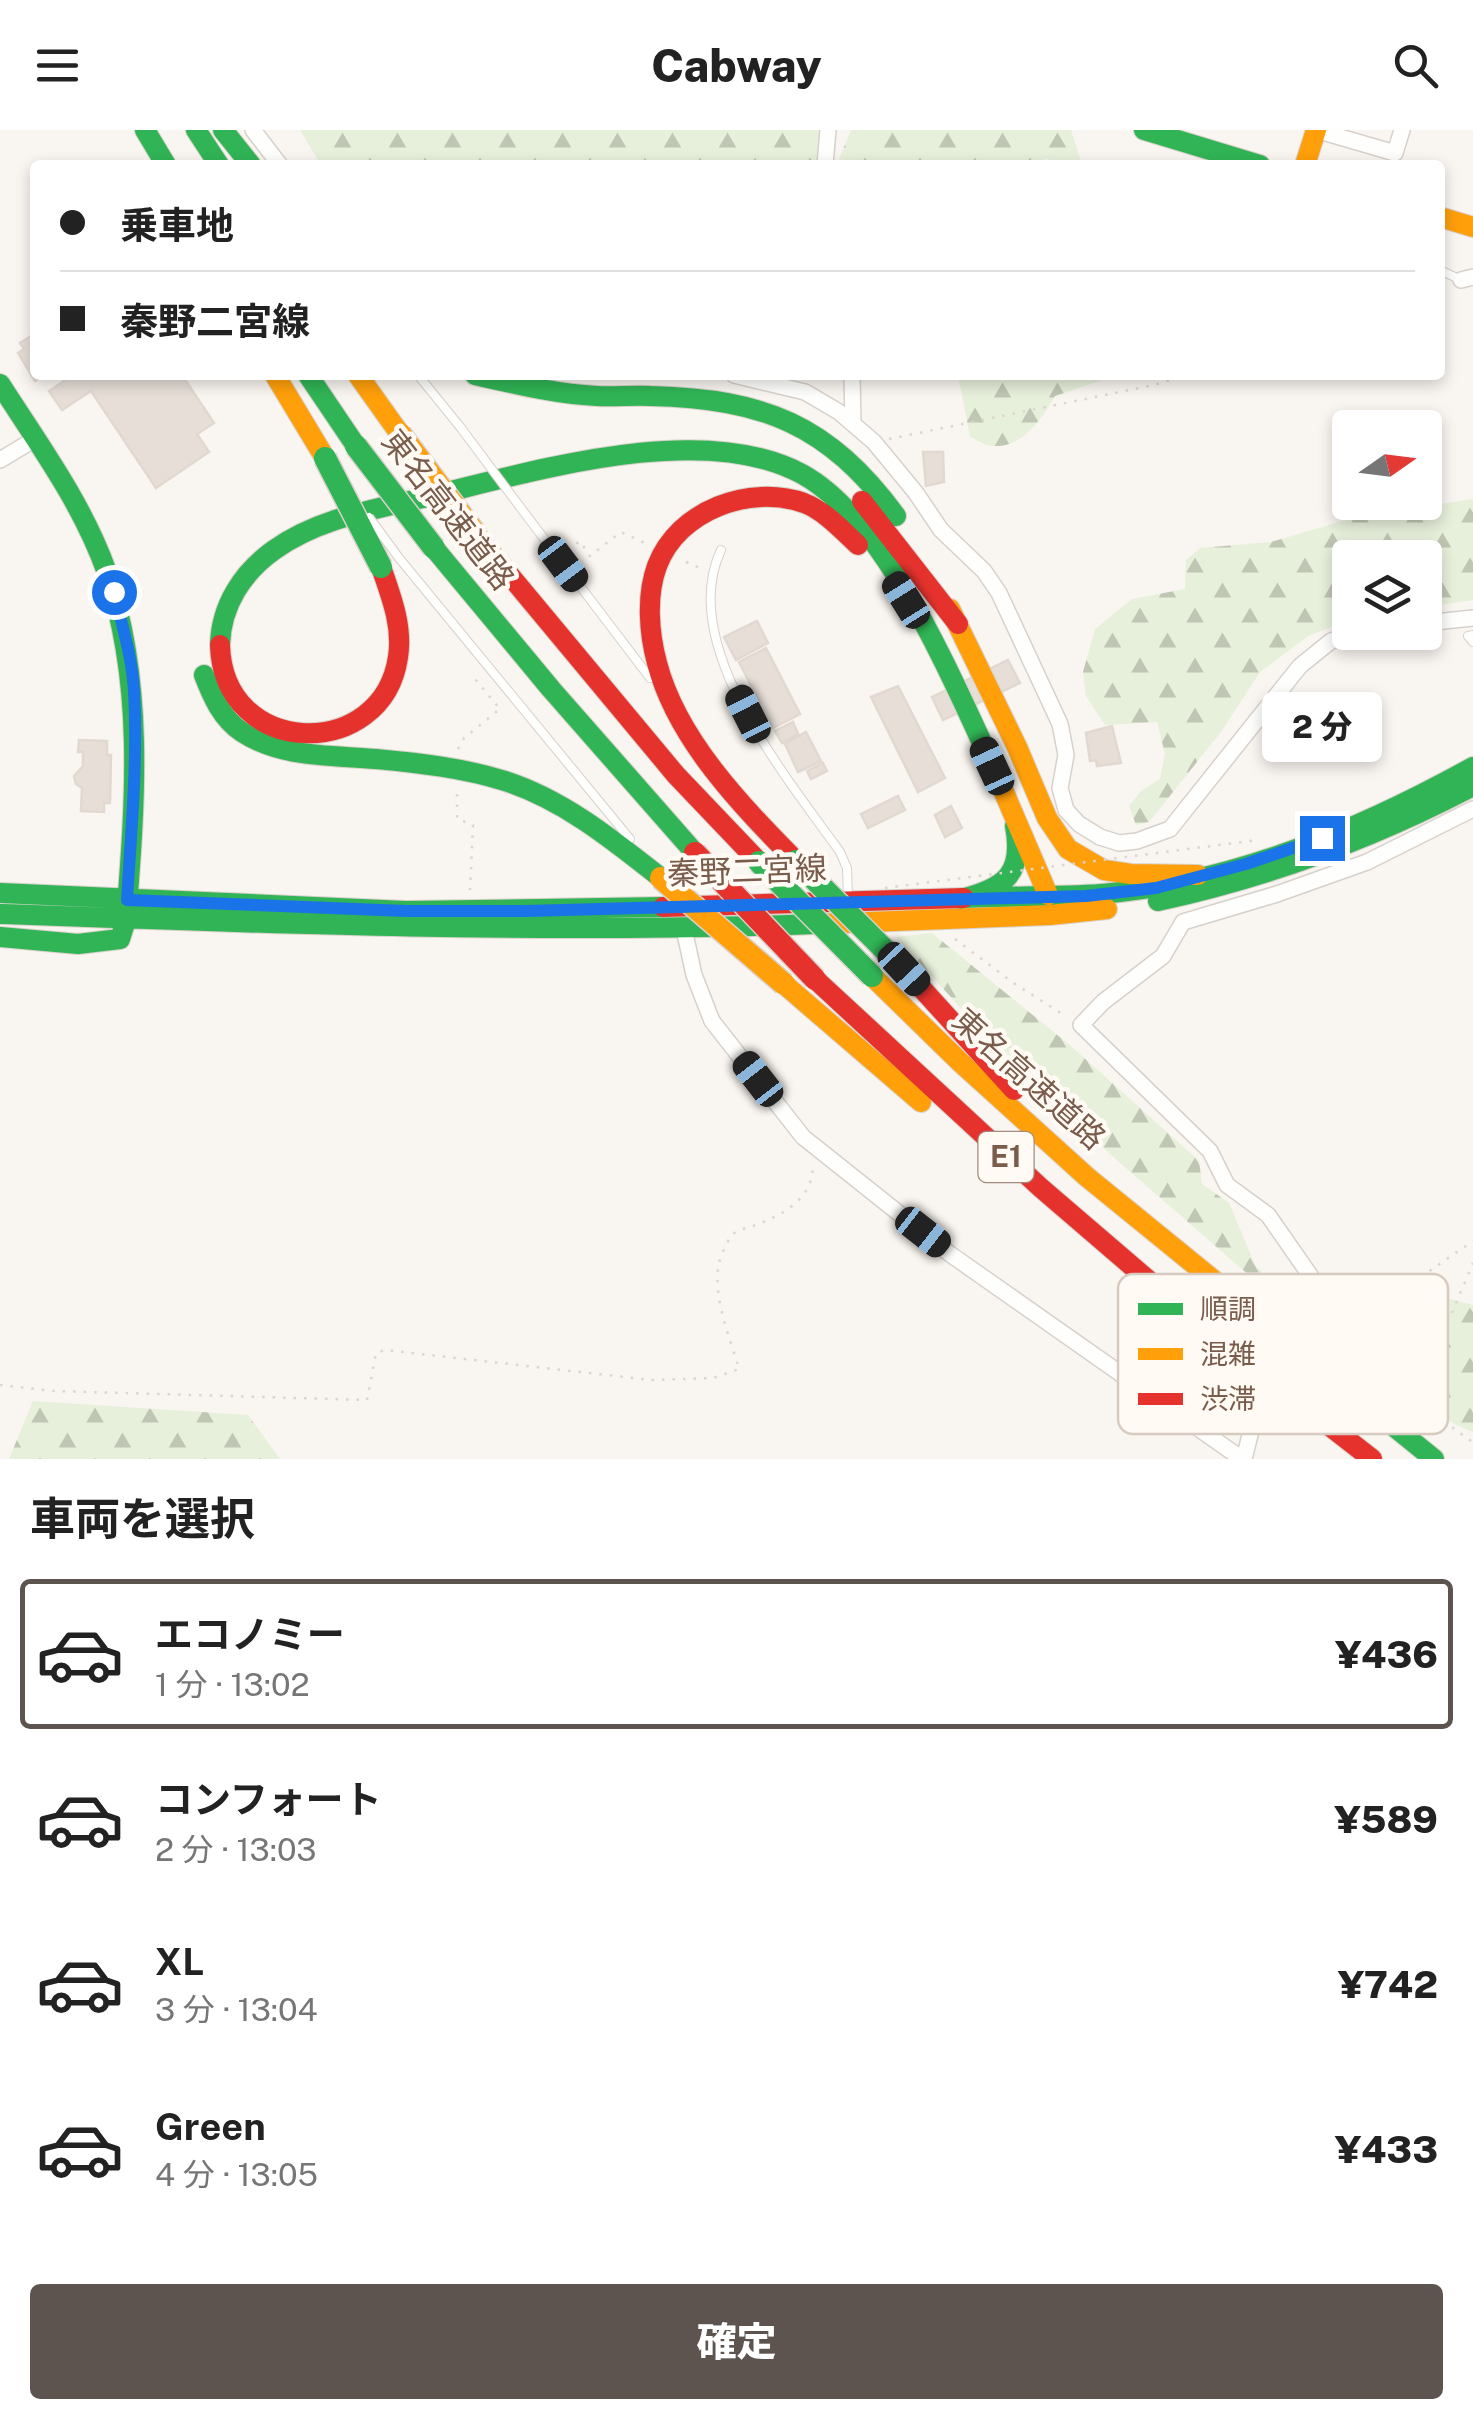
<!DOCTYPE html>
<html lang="ja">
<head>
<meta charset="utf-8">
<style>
	:root { --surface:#fff; --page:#f2f2f2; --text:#222; --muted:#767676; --line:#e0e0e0; --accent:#5d544f }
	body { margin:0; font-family:"Public Sans","Noto Sans JP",sans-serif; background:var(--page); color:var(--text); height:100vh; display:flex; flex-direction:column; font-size:38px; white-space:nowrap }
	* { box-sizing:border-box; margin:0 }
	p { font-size:32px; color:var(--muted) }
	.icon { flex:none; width:55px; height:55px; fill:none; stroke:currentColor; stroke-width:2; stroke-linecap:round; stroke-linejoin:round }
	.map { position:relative; height:1329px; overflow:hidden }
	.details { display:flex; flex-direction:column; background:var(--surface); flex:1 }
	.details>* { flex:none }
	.top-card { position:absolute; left:30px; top:30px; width:1415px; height:220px; border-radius:10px; box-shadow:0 5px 15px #0003; display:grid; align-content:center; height:220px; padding:0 30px; background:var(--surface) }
	.needle { width:65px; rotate:76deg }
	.fabs { position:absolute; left:1332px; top:280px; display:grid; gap:20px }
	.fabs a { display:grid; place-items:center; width:110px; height:110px; border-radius:10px; background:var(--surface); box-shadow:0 5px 15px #0003; font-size:50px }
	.end { position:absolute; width:45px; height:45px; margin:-22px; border:12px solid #1a73e8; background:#fff; box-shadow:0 0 0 5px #fff }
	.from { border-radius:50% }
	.bubble { position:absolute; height:70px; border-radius:10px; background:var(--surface); box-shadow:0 5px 15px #0003; font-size:32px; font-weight:800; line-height:70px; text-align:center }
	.car { position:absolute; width:30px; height:60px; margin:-30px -15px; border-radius:12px; box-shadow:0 0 8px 2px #0007; background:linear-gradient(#222 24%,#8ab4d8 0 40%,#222 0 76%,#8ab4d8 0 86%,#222 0) }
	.top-card b { display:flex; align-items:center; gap:35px; height:95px; font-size:38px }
	.top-card b+b { border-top:2px solid var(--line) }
	.top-card i { width:25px; height:25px; background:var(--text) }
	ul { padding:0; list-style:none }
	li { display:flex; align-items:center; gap:30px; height:150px; margin:0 20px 15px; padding:0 10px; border:5px solid transparent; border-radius:10px }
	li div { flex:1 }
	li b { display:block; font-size:38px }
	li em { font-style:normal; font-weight:800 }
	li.on { border-color:var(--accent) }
	li>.icon { width:90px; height:90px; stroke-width:1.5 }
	h2 { padding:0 30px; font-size:45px; line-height:120px }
	.action { display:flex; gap:20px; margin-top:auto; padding:20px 30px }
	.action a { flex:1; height:115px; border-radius:10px; background:var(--accent); color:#fff; font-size:40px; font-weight:800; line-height:115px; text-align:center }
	header { display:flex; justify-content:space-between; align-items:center; height:130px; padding:0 30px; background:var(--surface); font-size:45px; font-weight:800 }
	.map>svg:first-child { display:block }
	.forest { fill:url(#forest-firs) }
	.building { fill:#e6ded7; stroke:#e2d8d2; stroke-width:2.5 }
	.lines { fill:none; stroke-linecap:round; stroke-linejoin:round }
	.street-tunnel { stroke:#d9cfc7; stroke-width:15; stroke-dasharray:15 8; stroke-linecap:butt }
	.lane-casing { stroke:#d7d1cb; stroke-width:10 }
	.street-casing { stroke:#d7d1cb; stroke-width:18 }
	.fast-casing { stroke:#d9d2cb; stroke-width:22 }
	.slow-casing { stroke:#d9d2cb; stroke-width:22 }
	.jam-casing { stroke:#d9d2cb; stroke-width:22 }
	.path { stroke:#dcd5d0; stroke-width:2.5; stroke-dasharray:2.5 8; stroke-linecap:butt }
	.lane { stroke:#fefefd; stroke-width:8 }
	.street { stroke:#fefefd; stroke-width:15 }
	.fast { stroke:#30b455; stroke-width:20 }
	.slow { stroke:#ff9f0a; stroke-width:20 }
	.jam { stroke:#e5322d; stroke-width:20 }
	.lane-bridge-casing { stroke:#d7d1cb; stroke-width:10; stroke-linecap:butt }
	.fast-bridge-casing { stroke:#dad1cc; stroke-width:25; stroke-linecap:butt }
	.slow-bridge-casing { stroke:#dad1cc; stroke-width:25; stroke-linecap:butt }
	.jam-bridge-casing { stroke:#dad1cc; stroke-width:25; stroke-linecap:butt }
	.path-bridge { stroke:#dcd5d0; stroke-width:2.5; stroke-dasharray:2.5 8; stroke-linecap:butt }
	.lane-bridge { stroke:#fefefd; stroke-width:8 }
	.fast-bridge { stroke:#30b455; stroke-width:22 }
	.slow-bridge { stroke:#ff9f0a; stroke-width:22 }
	.jam-bridge { stroke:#e5322d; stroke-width:22 }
	.route { stroke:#1a73e8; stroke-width:12 }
	.labels { text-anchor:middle; stroke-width:9; stroke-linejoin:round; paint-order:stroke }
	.shield { fill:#fffaf3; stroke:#a28b7f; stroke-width:2.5 }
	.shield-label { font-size:30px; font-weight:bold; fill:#7a5c4d }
	.street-label { font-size:32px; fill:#7a5c4d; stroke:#fffaf3 }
	.key { fill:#fffaf3; stroke:#d7cbc1; stroke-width:2.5 }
	.key-label { font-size:28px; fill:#7a5c4d }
</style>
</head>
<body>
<header><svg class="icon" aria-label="menu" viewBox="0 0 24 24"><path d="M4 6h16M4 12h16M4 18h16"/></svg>Cabway<svg class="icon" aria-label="search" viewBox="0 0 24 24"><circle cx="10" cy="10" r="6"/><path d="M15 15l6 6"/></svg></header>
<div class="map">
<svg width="1473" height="1329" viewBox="0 0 1473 1329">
	<defs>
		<pattern id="forest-firs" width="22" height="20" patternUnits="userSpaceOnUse" patternTransform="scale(2.5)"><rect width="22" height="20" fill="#e7f0db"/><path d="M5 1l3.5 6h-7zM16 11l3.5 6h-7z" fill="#c0c6b4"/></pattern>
	</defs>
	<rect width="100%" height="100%" fill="#f9f5f0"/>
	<path class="forest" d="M300 0H832L829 35H321Z
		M851 0H1071L1082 35 1046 29 1018 35H843L839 29Z
		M958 245H1118L1055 266C1042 288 1024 318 993 316 986 316 976 309 970 307Z
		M1473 369V470L1425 477V428H1350V490L1308 506 1260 542 1221 602 1149 692 1136 695 1129 676 1141 661 1160 649 1165 624 1157 592 1105 595 1086 566 1083 542 1095 499 1132 469 1185 459 1186 430 1200 418 1271 412 1353 388Z
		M932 803 1072 917 1199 1031 1202 1054 1229 1073 1256 1137 1305 1176 1297 1187 1033 957 896 807Z
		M1401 1162H1425L1473 1175V1302C1445 1292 1412 1268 1395 1243 1383 1227 1381 1200 1371 1182Z
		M33 1271 248 1285 280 1329H9Z"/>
	<path class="building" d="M33 205 35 245H45L35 251 18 223 24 219 20 213Z
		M73 245H182L214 293 197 304 209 322 156 358 91 261 62 280 49 261Z
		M923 322H943L944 352 926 356Z
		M757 491 768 513 736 530 724 507Z
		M766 518 800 584 773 598 739 532Z
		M1008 530 1020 553 943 590 932 567Z
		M898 556 945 648 918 662 871 567Z
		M793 592 798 604 782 613 775 601Z
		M1112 596 1121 633 1097 636 1096 630 1090 631 1086 603Z
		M806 602 821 631 798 642 785 614Z
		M79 610 107 611V625H111L110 673H104V682L81 681 82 658 76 654 74 646 83 636V622H78Z
		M823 633 827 641 811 649 807 641Z
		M898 666 905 680 868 698 861 684Z
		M951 676 962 698 945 707 935 685Z"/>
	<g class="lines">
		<path class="street-tunnel" d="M1251 1301 1335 1197"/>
		<g class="lane-casing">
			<path id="lane" d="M1440 140 1461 150
				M418 245 461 298
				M520 377 650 548
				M721 420C676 515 788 649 840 722L847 738 848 767
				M399 428 630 709
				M1473 505 1468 506 1473 512"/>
		</g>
		<g class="street-casing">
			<path id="street" d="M253 0 280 35
				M1316 0 1395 23 1402 0
				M825 35 828 0
				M1461 150 1473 147
				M734 245 805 262 839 282 874 312 916 363 941 400 984 441 999 463 1060 594 1066 625 1060 658 1066 680 1079 694 1100 707 1119 713 1137 711 1170 699 1300 536 1331 511 1360 502
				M852 245 853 294
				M0 330 35 309
				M1425 493 1473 488
				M684 799 694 845 712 891 803 1007 950 1124 1242 1329
				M1335 1197 1337 1184 1268 1085 1227 1055 1210 1021 1081 895 1103 872 1163 826 1183 792 1277 764 1367 732 1473 679
				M1244 1329 1251 1301"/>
		</g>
		<g class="fast-casing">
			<path id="fast" d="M145 0 166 35
				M196 0 219 35
				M223 0 251 35
				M1144 0 1260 35
				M308 245 356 316
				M475 245C515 254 556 264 597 266 615 267 633 265 651 266 764 269 828 294 896 386
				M0 254C38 313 82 373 106 440 145 553 135 673 126 790L120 809 78 814 0 807
				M434 418 551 559 695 723
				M220 515C221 475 243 442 274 420 320 387 378 379 431 366 535 341 702 290 802 344 886 390 951 547 991 632
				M204 545C212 566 222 589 242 602 281 628 331 625 376 629 419 633 464 638 505 651 564 670 613 710 661 748
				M0 763 406 781 663 777
				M964 768C1010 766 1056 767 1101 764 1233 753 1359 700 1473 637
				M961 769C1005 758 1024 744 1015 696
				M1158 771C1269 747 1372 709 1473 656
				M0 784C273 794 544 804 817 794
				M1286 1209 1434 1329"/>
		</g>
		<g class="slow-casing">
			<path id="slow" d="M1305 35 1316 0
				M1440 87 1473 97
				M275 245 325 328
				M358 245 400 304
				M950 479 1017 617 1047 688 1068 719 1104 740 1131 744 1198 745
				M991 632 1048 765
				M817 794 1050 785 1107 779
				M872 846 959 931 1087 1047 1286 1209
				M784 854 921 972"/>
		</g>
		<g class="jam-casing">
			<path id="jam" d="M862 371 958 494
				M477 406 676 645 759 732
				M220 515C223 629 383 632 398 527 403 496 391 466 381 437
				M796 731C742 676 677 610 657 533 649 503 646 466 657 436 678 380 750 354 804 373 825 381 842 400 858 415
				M663 777 964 768
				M904 839 1014 960
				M815 849 1041 1058 1204 1198 1372 1329"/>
		</g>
		<path class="path" d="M889 309 1154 255 1186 245
			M568 420 580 411 590 426 621 402 645 413
			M686 432 702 439
			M458 619 464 608 500 579 475 549
			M457 664V689L473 695 470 760
			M955 809 1012 852 1067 887
			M1340 1159C1382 1213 1415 1276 1473 1312
			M1355 1178 1396 1164 1473 1111
			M1452 1183 1473 1133
			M0 1255 54 1261 367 1270 376 1223 385 1220 651 1250 713 1248 739 1239C730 1207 712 1167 719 1133 721 1126 727 1111 732 1105 737 1100 746 1098 753 1096 782 1085 813 1070 813 1035"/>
		<use href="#lane" class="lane"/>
		<use href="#street" class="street"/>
		<use href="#fast" class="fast"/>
		<use href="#slow" class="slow"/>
		<use href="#jam" class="jam"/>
		<g class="lane-bridge-casing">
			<path id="lane-bridge" d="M461 298 520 377
				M369 387 399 428"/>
		</g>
		<g class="fast-bridge-casing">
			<path id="fast-bridge" d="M356 316 434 418
				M325 328 381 437
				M796 731 904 839
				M759 732 872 846"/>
		</g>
		<g class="slow-bridge-casing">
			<path id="slow-bridge" d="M400 304 477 406
				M661 748 784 854"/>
		</g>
		<g class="jam-bridge-casing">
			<path id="jam-bridge" d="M695 723 815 849"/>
		</g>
		<path class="path-bridge" d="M885 758 1258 710"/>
		<use href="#lane-bridge" class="lane-bridge"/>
		<use href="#fast-bridge" class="fast-bridge"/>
		<use href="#slow-bridge" class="slow-bridge"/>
		<use href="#jam-bridge" class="jam-bridge"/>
	</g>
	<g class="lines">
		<path class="route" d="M114 462C122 495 132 527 134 561 138 630 131 701 127 770L406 781H526L1086 766 1156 758 1246 734 1322 708"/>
	</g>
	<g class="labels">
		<rect class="shield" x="978.5" y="1002" width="55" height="50" rx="8"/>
		<g class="shield-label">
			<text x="1006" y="1037">E1</text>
		</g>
		<g class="street-label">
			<text transform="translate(448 380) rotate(52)" y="11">東名高速道路</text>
			<text transform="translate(747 741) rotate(-2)" y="11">秦野二宮線</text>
			<text transform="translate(1029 949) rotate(42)" y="11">東名高速道路</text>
		</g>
	</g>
	<rect x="1118" y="1144" width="330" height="160" rx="15" class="key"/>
	<rect x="1138" y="1173" width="45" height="12" fill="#30b455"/>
	<rect x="1138" y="1218" width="45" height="12" fill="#ff9f0a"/>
	<rect x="1138" y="1263" width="45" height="12" fill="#e5322d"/>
	<g class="key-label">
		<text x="1200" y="1189">順調</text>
		<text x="1200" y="1234">混雑</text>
		<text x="1200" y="1279">渋滞</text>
	</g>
</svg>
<div class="fabs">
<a><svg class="needle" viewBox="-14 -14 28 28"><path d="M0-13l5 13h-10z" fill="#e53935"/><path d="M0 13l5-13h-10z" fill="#767676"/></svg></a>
<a><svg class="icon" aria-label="layers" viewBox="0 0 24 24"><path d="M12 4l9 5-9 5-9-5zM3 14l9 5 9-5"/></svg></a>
</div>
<i class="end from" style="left:114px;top:462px"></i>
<i class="end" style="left:1322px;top:708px"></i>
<div class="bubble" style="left:1262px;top:562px;width:120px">2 分</div>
<i class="car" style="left:563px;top:434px;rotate:143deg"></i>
<i class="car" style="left:906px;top:470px;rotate:328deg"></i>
<i class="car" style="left:748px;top:584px;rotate:333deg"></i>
<i class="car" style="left:992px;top:636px;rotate:335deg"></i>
<i class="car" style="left:904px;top:839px;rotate:137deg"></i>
<i class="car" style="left:758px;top:949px;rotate:322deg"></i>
<i class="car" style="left:923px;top:1102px;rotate:128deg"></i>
<div class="top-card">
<b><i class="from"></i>乗車地</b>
<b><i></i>秦野二宮線</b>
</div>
</div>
<section class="details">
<h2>車両を選択</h2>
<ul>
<li class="on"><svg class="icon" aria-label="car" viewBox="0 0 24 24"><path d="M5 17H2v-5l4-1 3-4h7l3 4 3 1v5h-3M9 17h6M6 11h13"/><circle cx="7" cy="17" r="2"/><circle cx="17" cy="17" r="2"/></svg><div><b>エコノミー</b><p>1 分 · 13:02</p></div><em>¥436</em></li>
<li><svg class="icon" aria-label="car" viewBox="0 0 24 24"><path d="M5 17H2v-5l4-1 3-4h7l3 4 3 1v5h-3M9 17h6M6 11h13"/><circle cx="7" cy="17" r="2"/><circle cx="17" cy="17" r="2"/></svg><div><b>コンフォート</b><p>2 分 · 13:03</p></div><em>¥589</em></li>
<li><svg class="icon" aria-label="car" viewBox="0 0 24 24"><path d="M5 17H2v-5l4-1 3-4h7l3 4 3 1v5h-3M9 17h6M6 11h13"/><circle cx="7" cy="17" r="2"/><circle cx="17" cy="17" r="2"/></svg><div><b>XL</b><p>3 分 · 13:04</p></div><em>¥742</em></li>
<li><svg class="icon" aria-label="car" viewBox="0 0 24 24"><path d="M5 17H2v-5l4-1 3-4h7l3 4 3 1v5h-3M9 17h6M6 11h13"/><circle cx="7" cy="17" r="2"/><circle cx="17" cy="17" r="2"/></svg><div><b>Green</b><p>4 分 · 13:05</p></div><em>¥433</em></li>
</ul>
<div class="action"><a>確定</a></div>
</section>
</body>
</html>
